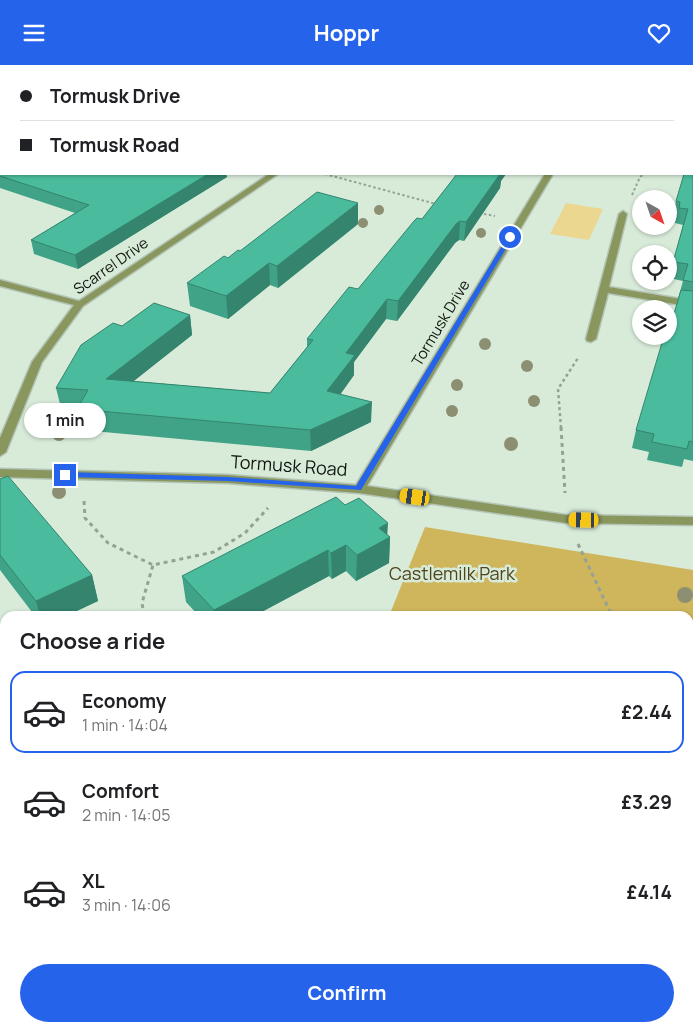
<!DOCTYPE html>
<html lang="en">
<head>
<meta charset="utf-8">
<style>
	:root { --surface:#fff; --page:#f2f2f2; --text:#202124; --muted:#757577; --line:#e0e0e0; --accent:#2563eb }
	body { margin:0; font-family:Manrope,sans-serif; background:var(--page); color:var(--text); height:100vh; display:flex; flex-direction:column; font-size:19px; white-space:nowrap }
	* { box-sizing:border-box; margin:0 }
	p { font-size:16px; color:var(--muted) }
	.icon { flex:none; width:28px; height:28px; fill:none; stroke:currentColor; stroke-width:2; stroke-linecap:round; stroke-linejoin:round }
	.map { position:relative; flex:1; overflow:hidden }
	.details { position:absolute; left:0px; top:546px; width:694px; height:421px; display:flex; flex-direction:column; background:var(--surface); border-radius:15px 15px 0 0; box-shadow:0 1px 4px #0004 }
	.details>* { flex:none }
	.top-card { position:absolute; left:0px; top:0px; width:694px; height:110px; box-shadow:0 1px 4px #0004; display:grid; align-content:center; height:110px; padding:0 20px; background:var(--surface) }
	.needle { width:32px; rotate:140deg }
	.buttons { position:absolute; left:632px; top:125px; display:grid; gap:10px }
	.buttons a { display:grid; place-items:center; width:45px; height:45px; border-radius:50%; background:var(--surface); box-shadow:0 1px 4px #0004; font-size:25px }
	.end { position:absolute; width:22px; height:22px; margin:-11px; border:6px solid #2563eb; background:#fff; box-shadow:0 0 0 2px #fff }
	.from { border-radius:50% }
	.bubble { position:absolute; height:35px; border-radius:18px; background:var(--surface); box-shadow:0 1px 4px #0004; font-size:16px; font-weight:700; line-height:35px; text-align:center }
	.car { position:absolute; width:15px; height:30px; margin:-15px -8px; border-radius:6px; box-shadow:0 0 4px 1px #0007; background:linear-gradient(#f5c518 24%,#345 0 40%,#f5c518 0 76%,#345 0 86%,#f5c518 0) }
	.top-card b { display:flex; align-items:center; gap:18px; height:48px; font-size:19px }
	.top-card b+b { border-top:1px solid var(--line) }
	.top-card i { width:12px; height:12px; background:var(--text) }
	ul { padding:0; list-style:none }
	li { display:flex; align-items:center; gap:15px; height:82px; margin:0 10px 8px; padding:0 10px; border:2px solid transparent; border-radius:15px }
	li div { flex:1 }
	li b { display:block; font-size:19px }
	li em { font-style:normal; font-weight:700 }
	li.on { border-color:var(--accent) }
	li>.icon { width:45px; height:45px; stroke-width:1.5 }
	h2 { padding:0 20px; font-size:22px; line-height:60px }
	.button { display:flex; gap:10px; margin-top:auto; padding:10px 20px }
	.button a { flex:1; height:58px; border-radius:30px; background:var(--accent); color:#fff; font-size:20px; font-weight:700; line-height:58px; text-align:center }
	header { display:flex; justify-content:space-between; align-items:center; height:65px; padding:0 20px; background:var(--accent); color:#fff; font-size:22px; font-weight:700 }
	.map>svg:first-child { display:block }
	.green { fill:#ecd790 }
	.forest { fill:#cfb55b }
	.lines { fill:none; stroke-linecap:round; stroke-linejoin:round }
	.minor-casing { stroke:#b4c5b5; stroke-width:3 }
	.path-far3 { stroke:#93a294; stroke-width:2; stroke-dasharray:2.5 2.5; stroke-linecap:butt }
	.path-far2 { stroke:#93a294; stroke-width:2.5; stroke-dasharray:3 3; stroke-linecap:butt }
	.path-far1 { stroke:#93a294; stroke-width:3; stroke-dasharray:4 4; stroke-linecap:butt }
	.path { stroke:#93a294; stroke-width:4; stroke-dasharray:5 5; stroke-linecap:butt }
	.minor { fill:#89975f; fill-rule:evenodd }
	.tree { fill:#8d8f72 }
	.wall { fill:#40a287 }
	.shaded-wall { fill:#34846e }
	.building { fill:#4abc9d; stroke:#34846e }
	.route { fill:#2563eb }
	.labels { text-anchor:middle; stroke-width:5; stroke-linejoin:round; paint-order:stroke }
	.far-street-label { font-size:15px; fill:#101610; stroke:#d8ebd9 }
	.street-label { font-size:18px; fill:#101610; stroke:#d8ebd9 }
	.park-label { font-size:18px; fill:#4f441e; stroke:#d8ebd9 }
</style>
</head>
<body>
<header><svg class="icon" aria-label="menu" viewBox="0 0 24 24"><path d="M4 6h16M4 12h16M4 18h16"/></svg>Hoppr<svg class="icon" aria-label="heart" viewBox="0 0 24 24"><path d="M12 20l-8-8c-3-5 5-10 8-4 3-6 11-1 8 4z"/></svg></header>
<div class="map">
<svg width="693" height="967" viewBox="0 0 693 967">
	<rect width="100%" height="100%" fill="#d8ebd9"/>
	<path class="green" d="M566 138 603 144 589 175 550 169Z"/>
	<path class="forest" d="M486 0H693V72L692 1H484Z
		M425 462 693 505V967H224L226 962H689V551H389Z"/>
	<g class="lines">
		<g class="minor-casing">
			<path id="minor" d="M692 77H693V81H692Z
				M269 109H278L83 241 42 297 6 387 0 391V373L32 297 74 240 0 221V215L79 236Z
				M545 109H553L367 421 566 450 693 452V460L566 458 359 428 228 418 0 412V404L228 410 356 420Z
				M623 146 627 149 609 222 693 236V242L608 228 596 274 591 277 587 276 586 274 619 149Z
				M0 646 5 648V665L0 663Z"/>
		</g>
		<path class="path-far3" d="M325 109 436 139
			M632 130 640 112 644 109
			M479 148 495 151"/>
		<path class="path-far2" d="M561 363 558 324 578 293"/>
		<path class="path-far1" d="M561 362 565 428
			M84 436 85 453 108 478 153 500 214 487 245 468 268 443
			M578 479 612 551
			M144 551 142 538 153 500"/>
		<path class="path" d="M614 967 615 962"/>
		<use href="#minor" class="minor"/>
	</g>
	<g class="tree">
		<circle cx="379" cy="145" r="5"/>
		<circle cx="363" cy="158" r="5"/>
		<circle cx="481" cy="168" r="5"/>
		<circle cx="485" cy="279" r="6"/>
		<circle cx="527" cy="301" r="6"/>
		<circle cx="457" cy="320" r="6"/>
		<circle cx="534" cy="336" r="6"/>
		<circle cx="452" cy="346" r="6"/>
		<circle cx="59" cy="369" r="7"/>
		<circle cx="511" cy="379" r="7"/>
		<circle cx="59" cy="427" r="7"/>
		<circle cx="685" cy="530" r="8"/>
	</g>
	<path class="wall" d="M0 0H116L113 1H1V109H226L227 112 78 204 34 189 31 175 75 148 0 123Z
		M693 92V396L684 394 682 402 647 395 649 387 632 383 636 365 671 259 683 216 669 213 683 160 675 158 676 152H672L676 136Z
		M457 109H506L501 116 500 123 464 176 459 175 455 178 397 256 386 254 354 297V310L340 329 371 357 311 386 82 365 77 345 61 343 56 323 122 261 190 250 192 270 133 316 270 328 307 282V274L358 224 422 154Z
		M358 159 278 223 270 220 228 254 190 241 187 218 240 186Z
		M0 414 92 510 98 536 66 551H35L0 505Z
		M345 440 390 472 389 498 356 516 346 506 332 514 329 511 254 551H199L186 537 182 511Z"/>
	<path class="shaded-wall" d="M88 0H116L113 1H85Z
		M463 0H472V1H461Z
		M208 109H226L227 112 78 204 75 190Z
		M499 109H506L501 116 500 123 464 176 466 157Z
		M358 138V159L278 223 277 201Z
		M460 156 459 175 455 178 397 256 398 236 456 159Z
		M269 198 270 220 228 254 226 231Z
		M387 234 386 254 354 297V310L328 347 327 326 346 288Z
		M190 250 192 270 110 335 106 314Z
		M372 337 371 357 311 386 310 365Z
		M388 458 387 474 390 472 389 498 356 516 357 490 379 463Z
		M346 480V506L332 514 331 488Z
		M328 485 329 511 254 551H214V545Z
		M92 510 98 536 66 551H40L36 536Z
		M0 826 3 832 0 833Z"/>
	<path class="building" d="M0 0H88L85 1H1V109H208L75 190 31 175 89 140 0 111Z
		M139 0H463L461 1H139Z
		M692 92H693V217L683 215 688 199 673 197 688 144 679 143 680 137 676 136 684 109H692Z
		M457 109H500L466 157 460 156 456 159 398 236 387 234 346 288 355 290 327 326 372 337 310 365 77 344 88 325 56 323 81 280 113 258 122 261 154 238 190 250 106 314 270 328 313 275 307 274 349 222 358 224 414 156 417 153 422 154Z
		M317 127 358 138 277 201 269 198 226 231 187 218 224 191 228 193 238 185 240 186Z
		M681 225 693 226V377L689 376 687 384 652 377 654 369 636 365 664 271H669V259H671Z
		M8 411 92 510 36 536 0 490V414Z
		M336 432 345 440 359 433 388 458 379 463 390 472 357 490 346 480 331 488 328 485 214 545 182 511Z
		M5 808V820L0 812V811Z"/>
	<path class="route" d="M508 171 513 172 361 425 228 416 65 412 61 410 65 407 228 412 356 421Z"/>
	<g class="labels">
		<g class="far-street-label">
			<text transform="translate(111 201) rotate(-35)" y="5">Scarrel Drive</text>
			<text transform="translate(441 258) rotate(-59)" y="5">Tormusk Drive</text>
		</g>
		<g class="street-label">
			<text transform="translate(289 401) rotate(4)" y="6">Tormusk Road</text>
		</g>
		<g class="park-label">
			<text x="452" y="515">Castlemilk Park</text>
		</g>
	</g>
</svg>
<div class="buttons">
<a><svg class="needle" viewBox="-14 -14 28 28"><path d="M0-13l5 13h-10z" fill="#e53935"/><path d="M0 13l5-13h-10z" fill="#757577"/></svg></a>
<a><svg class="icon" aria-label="locate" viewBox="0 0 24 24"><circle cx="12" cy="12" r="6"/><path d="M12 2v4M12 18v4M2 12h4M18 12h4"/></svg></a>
<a><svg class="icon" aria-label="layers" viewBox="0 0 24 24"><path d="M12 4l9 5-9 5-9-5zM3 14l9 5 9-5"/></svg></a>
</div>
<i class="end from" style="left:510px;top:172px"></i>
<i class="end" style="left:65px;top:410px"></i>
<div class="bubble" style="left:24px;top:338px;width:82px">1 min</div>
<i class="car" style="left:415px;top:432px;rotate:278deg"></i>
<i class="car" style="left:584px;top:455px;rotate:271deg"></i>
<div class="top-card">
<b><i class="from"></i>Tormusk Drive</b>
<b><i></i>Tormusk Road</b>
</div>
<section class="details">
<h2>Choose a ride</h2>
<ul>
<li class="on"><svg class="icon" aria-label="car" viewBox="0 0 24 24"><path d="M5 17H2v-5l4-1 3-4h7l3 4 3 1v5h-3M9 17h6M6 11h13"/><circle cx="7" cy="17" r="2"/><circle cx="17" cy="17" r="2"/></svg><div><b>Economy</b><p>1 min · 14:04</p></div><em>£2.44</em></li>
<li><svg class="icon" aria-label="car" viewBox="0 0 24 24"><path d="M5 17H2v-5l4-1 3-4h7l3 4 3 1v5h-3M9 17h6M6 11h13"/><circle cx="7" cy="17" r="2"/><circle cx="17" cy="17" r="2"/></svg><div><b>Comfort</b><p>2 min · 14:05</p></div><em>£3.29</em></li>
<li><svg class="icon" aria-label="car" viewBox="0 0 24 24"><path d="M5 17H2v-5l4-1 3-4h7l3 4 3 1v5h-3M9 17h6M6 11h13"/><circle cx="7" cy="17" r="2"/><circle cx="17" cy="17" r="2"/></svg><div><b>XL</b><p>3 min · 14:06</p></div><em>£4.14</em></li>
</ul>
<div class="button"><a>Confirm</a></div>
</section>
</div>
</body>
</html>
